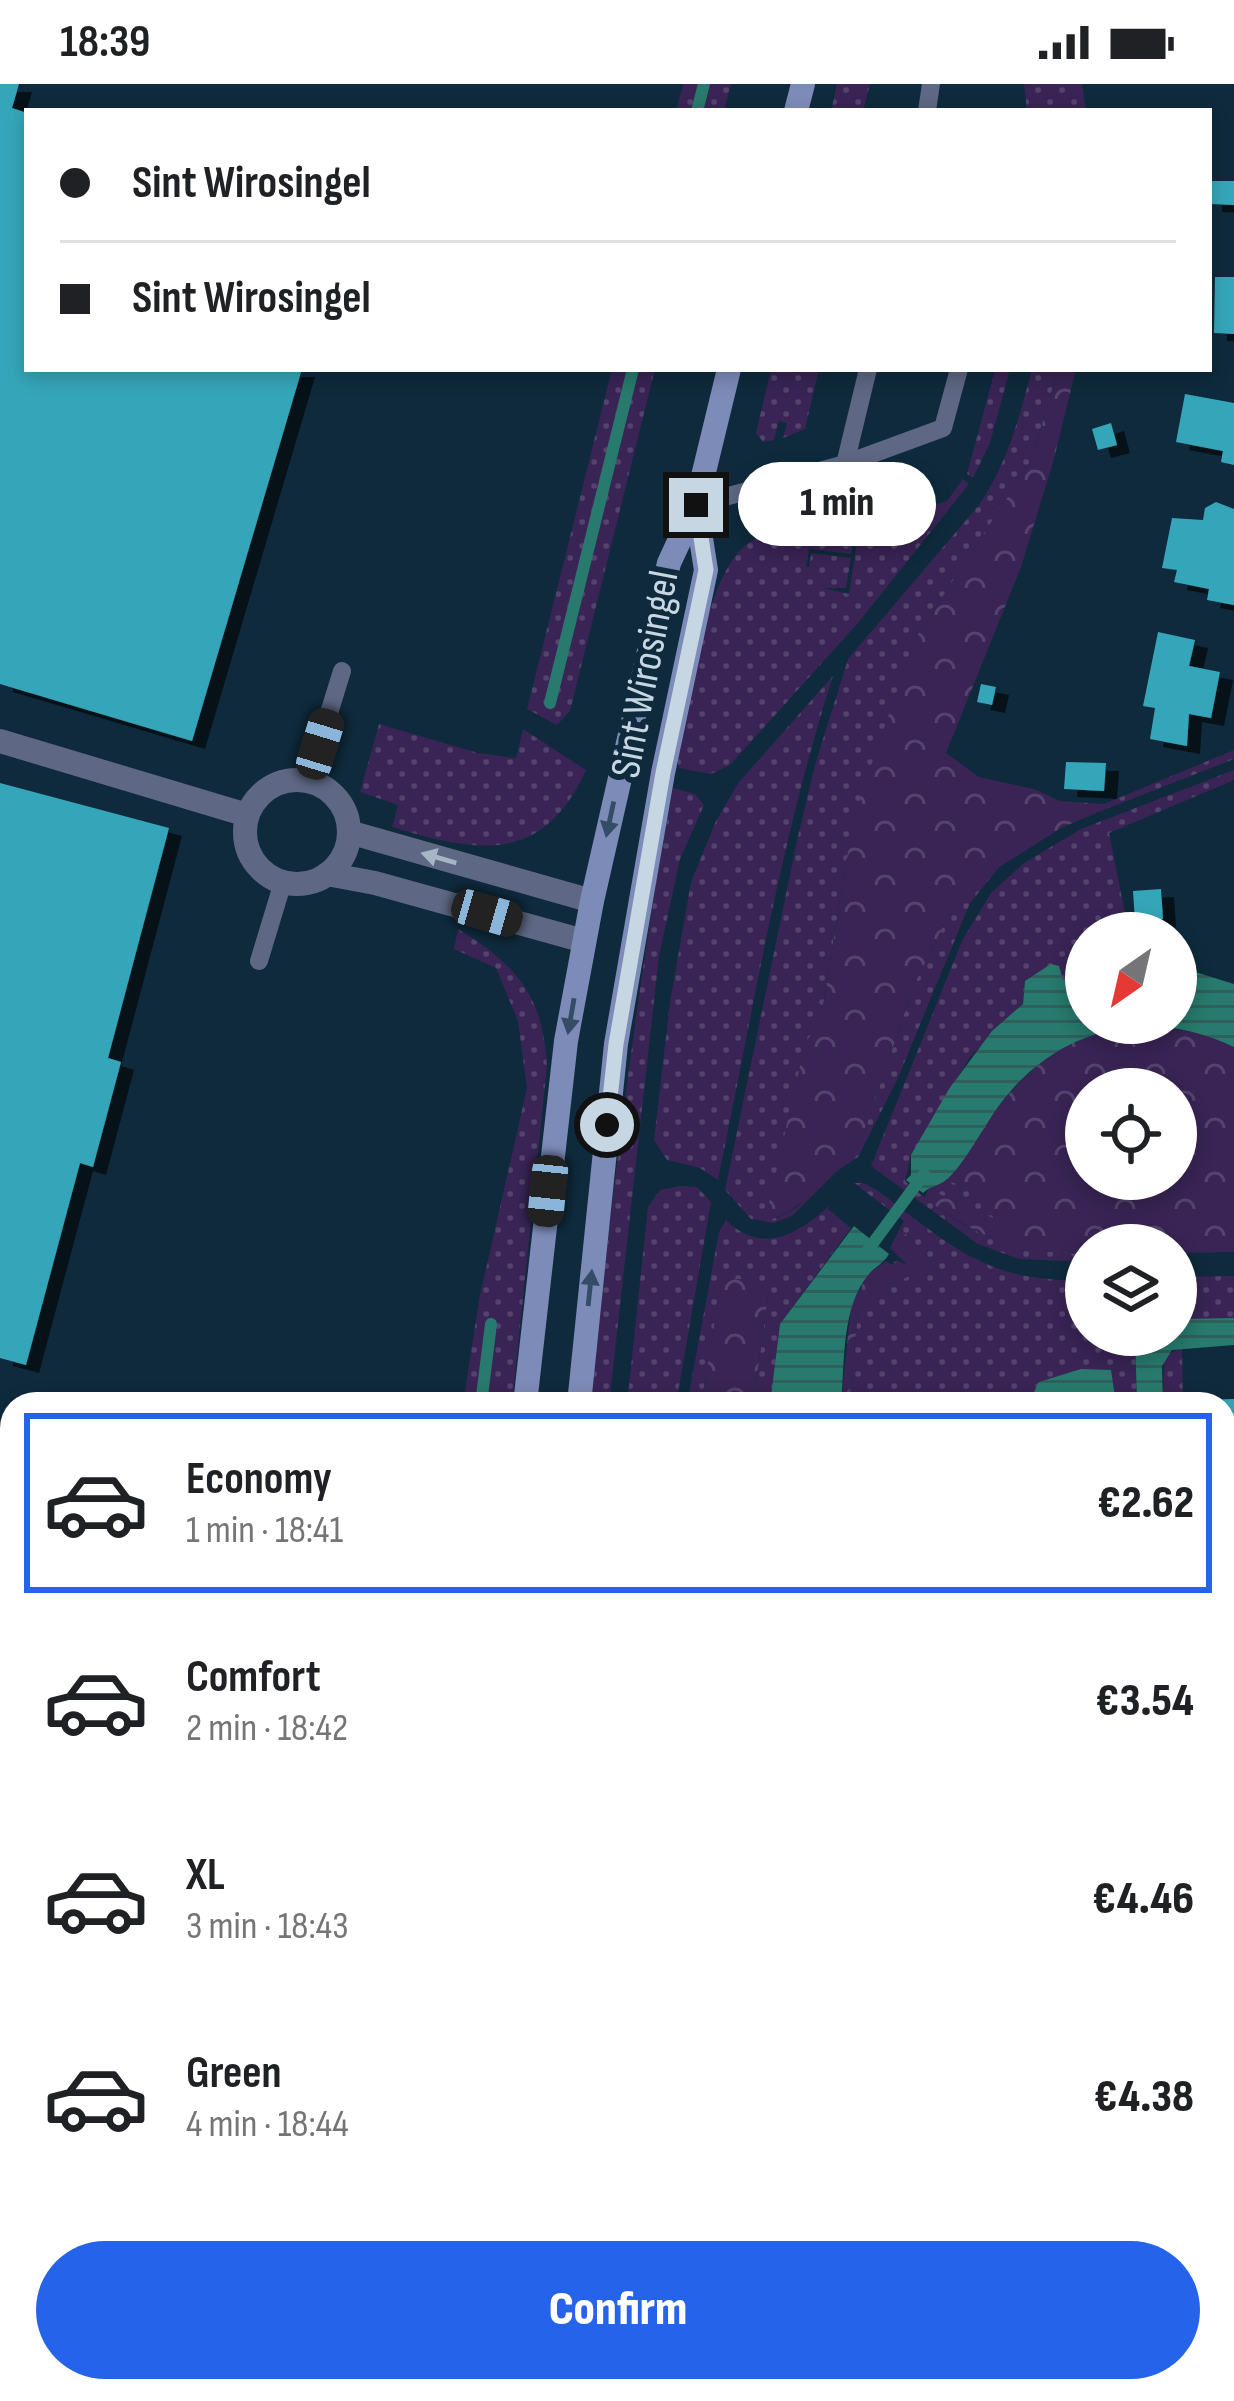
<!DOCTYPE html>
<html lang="en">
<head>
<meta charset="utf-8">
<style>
	:root { --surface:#fff; --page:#f2f2f2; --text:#202124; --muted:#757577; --line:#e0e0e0; --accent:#2563eb }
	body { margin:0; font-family:"Sofia Sans Condensed",sans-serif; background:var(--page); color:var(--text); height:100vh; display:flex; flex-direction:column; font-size:45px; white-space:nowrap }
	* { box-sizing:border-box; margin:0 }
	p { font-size:39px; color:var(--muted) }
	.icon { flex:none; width:66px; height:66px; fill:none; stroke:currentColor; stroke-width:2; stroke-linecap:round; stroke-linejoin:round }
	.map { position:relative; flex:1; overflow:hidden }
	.drawer { position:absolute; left:0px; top:1308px; width:1236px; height:1011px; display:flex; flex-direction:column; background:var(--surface); border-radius:36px 36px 0 0; box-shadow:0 6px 18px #0003 }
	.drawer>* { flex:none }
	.guide { position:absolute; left:24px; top:24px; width:1188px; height:264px; border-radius:0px; box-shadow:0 6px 18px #0003; display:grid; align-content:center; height:264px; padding:0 36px; background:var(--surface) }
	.needle { width:78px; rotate:214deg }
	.buttons { position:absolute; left:1065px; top:828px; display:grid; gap:24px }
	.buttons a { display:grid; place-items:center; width:132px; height:132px; border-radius:50%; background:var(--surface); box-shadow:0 6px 18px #0003; font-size:60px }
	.end { position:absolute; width:54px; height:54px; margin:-27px; border:15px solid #c6d6e2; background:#111; box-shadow:0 0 0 6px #111 }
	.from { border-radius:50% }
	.bubble { position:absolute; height:84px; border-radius:42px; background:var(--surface); box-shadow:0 6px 18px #0003; font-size:39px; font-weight:800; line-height:84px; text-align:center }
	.car { position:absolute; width:36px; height:72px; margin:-36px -18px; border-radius:15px; box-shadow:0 0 9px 3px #0007; background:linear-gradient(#222 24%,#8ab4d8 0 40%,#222 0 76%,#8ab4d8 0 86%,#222 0) }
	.guide b { display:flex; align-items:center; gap:42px; height:114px; font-size:45px }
	.guide b+b { border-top:3px solid var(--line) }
	.guide i { width:30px; height:30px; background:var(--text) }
	ul { padding:21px 0 0; list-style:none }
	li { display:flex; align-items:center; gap:36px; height:180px; margin:0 24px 18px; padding:0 12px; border:6px solid transparent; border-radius:0px }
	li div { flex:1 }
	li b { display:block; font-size:45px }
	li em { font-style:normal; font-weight:800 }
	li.on { border-color:var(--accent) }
	li>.icon { width:108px; height:108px; stroke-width:1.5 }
	.primary-button { display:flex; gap:24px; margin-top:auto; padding:24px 36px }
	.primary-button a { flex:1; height:138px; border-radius:72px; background:var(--accent); color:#fff; font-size:48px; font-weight:800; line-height:138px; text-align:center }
	.status { display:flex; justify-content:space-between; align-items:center; height:84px; padding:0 60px; background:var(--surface); direction:ltr }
	.status svg { height:33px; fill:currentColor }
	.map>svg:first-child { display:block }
	.green { fill:url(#green-dots) }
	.forest { fill:url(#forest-crowns); fill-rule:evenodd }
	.water { fill:url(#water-rules) }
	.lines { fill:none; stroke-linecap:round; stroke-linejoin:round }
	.stream { stroke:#277a6d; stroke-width:12 }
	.building { fill:#35a6b9; filter:url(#shadow) }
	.service { stroke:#5e6783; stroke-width:18 }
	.minor { stroke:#5e6783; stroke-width:24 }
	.secondary { stroke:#7d8bb8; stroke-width:24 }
	.oneway { fill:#354c67 }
	.oneway2 { fill:#a7b5c6 }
	.route { stroke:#c6d6e2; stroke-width:15 }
	.labels { text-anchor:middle; stroke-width:12; stroke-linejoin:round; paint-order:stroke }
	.street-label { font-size:42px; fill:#c6d6e2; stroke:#0e2a3c }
</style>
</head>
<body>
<div class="status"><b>18:39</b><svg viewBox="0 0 49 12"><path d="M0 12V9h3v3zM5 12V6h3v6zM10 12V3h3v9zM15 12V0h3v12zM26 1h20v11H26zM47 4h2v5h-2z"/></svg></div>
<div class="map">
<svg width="1234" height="2317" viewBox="0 0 1234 2317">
	<defs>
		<pattern id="green-dots" width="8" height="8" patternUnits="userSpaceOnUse" patternTransform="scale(3)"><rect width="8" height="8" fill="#392455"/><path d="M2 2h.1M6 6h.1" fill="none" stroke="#54436d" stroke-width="1.8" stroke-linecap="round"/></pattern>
		<pattern id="forest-crowns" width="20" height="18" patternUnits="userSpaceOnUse" patternTransform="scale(3)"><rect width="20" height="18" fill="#392455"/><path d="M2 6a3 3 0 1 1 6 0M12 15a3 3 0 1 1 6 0" fill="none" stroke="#54436d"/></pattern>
		<pattern id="water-rules" width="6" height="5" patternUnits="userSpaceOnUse" patternTransform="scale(3)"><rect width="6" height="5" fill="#277a6d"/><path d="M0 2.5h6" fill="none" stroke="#30605b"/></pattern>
		<filter id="shadow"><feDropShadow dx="13" dy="8" stdDeviation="0" flood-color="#0009"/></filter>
	</defs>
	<rect width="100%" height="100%" fill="#0e2a3c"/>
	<path class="green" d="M683 0H731L724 27H676Z
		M837 0H870L863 27H831Z
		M1024 0H1082L1086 27H1027Z
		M612 285H655L570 627 557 641 527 625Z
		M771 285H819L805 345 783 354 787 339 779 337 774 356 763 358 756 349Z
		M1001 285H1010L990 359 973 394 967 390 995 286Z
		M1032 285H1058L1032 376 915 555 864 705 847 772 821 935 805 961 776 1135 797 1123 856 1060 864 1048 914 901 960 808 1005 776 970 819 898 994 858 1073 837 1087 792 1132 773 1139 751 1135 725 1106 798 752 815 681 848 575 979 421C1008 378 1019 334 1032 285Z
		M963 395 969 400 858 539 730 681 711 690 679 684 677 675C689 620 705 487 750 458 780 439 824 434 858 425L851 470 809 465 806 483H809L811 469 851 474 846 504H823L849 510 862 424 865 431 889 423 893 432 947 417Z
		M833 592C780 757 753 927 718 1096L700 1084 667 1076 654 1056 670 918 691 798 716 737 739 698Z
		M379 640 478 669 516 674 523 645 586 686C543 781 478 769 392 743L398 721 360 708Z
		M1234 666V675L1106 725 1104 720Z
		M1234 686V696L1109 749 1129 849H1086V888L1062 897 1058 882 1025 897 1023 919 970 973 911 1071 905 1097C966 1150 1005 1167 1086 1170V1178L1019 1175 978 1160 871 1082 962 857 991 809 1024 779 1081 745Z
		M673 704 695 710 704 721 680 775 659 872 609 1320H590C612 1113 635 908 673 704Z
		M458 845C517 881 543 912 547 982L512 1320H463L479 1216 527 1004 518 937 496 884 454 865Z
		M946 1096 969 1104 998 1137 928 1105Z
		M854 1099H864L878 1107C953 1163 987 1199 1086 1196V1251H1135L1137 1320H1106L1115 1313 1029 1314 1028 1320H849L858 1228 865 1214 933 1180 900 1144 904 1137Z
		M680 1102 697 1103 711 1118 676 1320H627L648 1123 660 1106Z
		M830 1121 828 1125 851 1144 780 1240 770 1320H753L768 1213 721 1204 701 1320H687L719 1148 726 1136C763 1172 798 1150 830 1121Z
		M1234 1192V1234L1176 1235V1193Z
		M1182 1263 1183 1320H1163L1164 1273Z
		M732 2307H822L820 2317H728Z"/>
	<path class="forest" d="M1058 285H1076L1054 375 1021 483 946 669 979 693 1034 705 1060 717 1104 720 1106 725 1061 744 960 808 914 901 864 1048C846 1077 799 1132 765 1137L805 960 821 935 847 772 863 705 915 555 1032 376Z
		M1148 942 1200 949 1234 963V1168L1176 1169V1161H1086V1170C1015 1168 982 1156 925 1114L928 1105 995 1135 969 1104 946 1096C1002 1017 1040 945 1148 942ZM1086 1005H1176V1095H1086Z
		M900 1144 933 1180 865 1214 858 1228 849 1320H841L851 1221 868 1190 886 1177 892 1181 896 1176 907 1181 890 1164Z
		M733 1195H754L768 1213 753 1320H701L721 1203Z
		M1224 1903 1234 1914V2042L1224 2048Z"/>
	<path class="water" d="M1051 880 1059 882 1063 896 1086 888V939H1176V882L1234 900V963C1149 922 1058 943 1001 1019 986 1038 963 1083 946 1096 939 1102 930 1102 923 1109L906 1096 911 1091V1071L949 1005 992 947 1023 920 1025 897Z
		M854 1142 889 1170C883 1180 876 1182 869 1190 841 1223 845 1278 841 1320H770L780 1240Z
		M1234 1234V1261L1172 1266 1162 1282 1163 1320H1137L1135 1251H1176V1235Z
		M1081 1285 1111 1286 1115 1313 1106 1320H1028L1039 1298Z
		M1224 1771H1234V1914L1224 1903Z
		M607 2307H706L701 2317H604Z"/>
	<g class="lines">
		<path class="stream" d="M697 27 704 0
			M550 619 633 285
			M865 1170 924 1090
			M481 1320 491 1240"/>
	</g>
	<path class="building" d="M0 0H19L12 24 27 29V285H302L192 657 0 600Z
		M1209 97H1234V121L1209 120Z
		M1215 193H1234V250L1214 249Z
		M1185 310 1234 319V381L1221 378 1223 367 1176 358Z
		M1111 339 1117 361 1098 366 1092 345Z
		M1216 418 1234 425V521L1207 516 1209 505 1174 498 1177 486 1162 484 1172 434 1203 436 1205 424Z
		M1158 548 1195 556 1189 582 1220 588 1211 634 1189 630 1187 662 1150 655 1155 624 1143 622Z
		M981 600 996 603 992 621 977 618Z
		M1066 678 1106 679 1104 707 1064 705Z
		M0 699 169 744 108 974 121 978 93 1083 80 1079 26 1281 0 1274Z
		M1161 805 1163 835 1135 837 1133 807Z
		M1234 1315V1383H1224V1320H1195L1194 1316Z
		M1224 1655H1234V1717H1224Z
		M1234 1744V1764L1224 1765V1745Z
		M0 1775 12 1776V2234L0 2232Z
		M1234 2042V2088L1228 2079 1224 2081V2048Z"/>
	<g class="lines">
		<path class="service" d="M927 27 931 0
			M845 380 868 285
			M696 421 845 380 943 344 959 285
			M308 697 342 587
			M259 877 283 798
			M870 2317 871 2307
			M1214 2317 1217 2307"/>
		<path class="minor" d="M0 657 247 731
			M245 748a52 52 0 1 1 104 0a52 52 0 1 1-104 0Z
			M349 748 592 817
			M327 790 375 799 584 857
			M1224 1422 1234 1418
			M1224 1603 1234 1612
			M0 2289 12 2291
			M28 2307 30 2317
			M196 2307 266 2317
			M131 2317 133 2307"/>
		<path class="secondary" d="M796 27 803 0
			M525 1320 566 957 592 817 669 479 696 421 729 285
			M579 1320 616 960 663 689 706 486 696 423
			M420 2317 421 2307
			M475 2317 476 2307"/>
	</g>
	<defs><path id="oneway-solid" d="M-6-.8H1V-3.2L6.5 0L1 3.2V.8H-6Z" transform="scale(3)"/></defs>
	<g class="oneway">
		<use href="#oneway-solid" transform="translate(610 735) rotate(102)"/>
		<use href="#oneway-solid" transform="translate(571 932) rotate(100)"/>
		<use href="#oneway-solid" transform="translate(590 1204) rotate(-84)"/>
	</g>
	<use class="oneway2" href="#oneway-solid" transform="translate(439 774) rotate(-164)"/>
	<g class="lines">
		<path class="route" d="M607 1041 616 960 663 689 706 486 696 421"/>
	</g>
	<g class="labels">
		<g class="street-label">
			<text transform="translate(643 590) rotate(-79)" y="15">Sint Wirosingel</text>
		</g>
	</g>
</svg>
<div class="buttons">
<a><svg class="needle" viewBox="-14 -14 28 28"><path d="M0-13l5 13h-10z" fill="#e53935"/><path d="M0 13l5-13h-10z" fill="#757577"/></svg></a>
<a><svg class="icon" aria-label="locate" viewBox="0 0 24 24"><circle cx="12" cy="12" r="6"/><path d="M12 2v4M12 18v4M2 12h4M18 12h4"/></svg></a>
<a><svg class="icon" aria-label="layers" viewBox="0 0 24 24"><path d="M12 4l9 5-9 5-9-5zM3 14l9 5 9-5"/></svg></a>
</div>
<i class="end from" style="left:607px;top:1041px"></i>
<i class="end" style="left:696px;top:421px"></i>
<div class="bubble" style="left:738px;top:378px;width:198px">1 min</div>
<i class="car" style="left:320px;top:660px;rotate:17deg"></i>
<i class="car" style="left:487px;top:829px;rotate:106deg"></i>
<i class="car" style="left:548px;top:1107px;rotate:186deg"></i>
<div class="guide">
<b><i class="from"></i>Sint Wirosingel</b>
<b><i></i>Sint Wirosingel</b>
</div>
<section class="drawer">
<ul>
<li class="on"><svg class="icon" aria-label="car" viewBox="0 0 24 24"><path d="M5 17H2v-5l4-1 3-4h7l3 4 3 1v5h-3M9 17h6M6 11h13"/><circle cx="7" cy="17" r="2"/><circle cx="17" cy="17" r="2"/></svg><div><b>Economy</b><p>1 min · 18:41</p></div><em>€2.62</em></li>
<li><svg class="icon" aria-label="car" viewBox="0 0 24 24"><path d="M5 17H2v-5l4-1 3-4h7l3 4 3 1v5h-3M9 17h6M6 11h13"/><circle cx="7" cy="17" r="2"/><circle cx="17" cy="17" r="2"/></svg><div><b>Comfort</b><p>2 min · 18:42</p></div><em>€3.54</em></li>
<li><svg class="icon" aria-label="car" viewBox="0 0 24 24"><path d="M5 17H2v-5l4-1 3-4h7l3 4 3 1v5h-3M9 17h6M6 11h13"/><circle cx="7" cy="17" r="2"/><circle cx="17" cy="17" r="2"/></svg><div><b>XL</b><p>3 min · 18:43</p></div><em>€4.46</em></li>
<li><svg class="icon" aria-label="car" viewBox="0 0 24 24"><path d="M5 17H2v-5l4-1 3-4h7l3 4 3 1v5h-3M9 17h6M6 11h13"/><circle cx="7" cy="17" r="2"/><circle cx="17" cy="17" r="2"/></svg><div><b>Green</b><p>4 min · 18:44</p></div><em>€4.38</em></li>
</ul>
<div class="primary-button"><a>Confirm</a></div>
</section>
</div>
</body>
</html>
